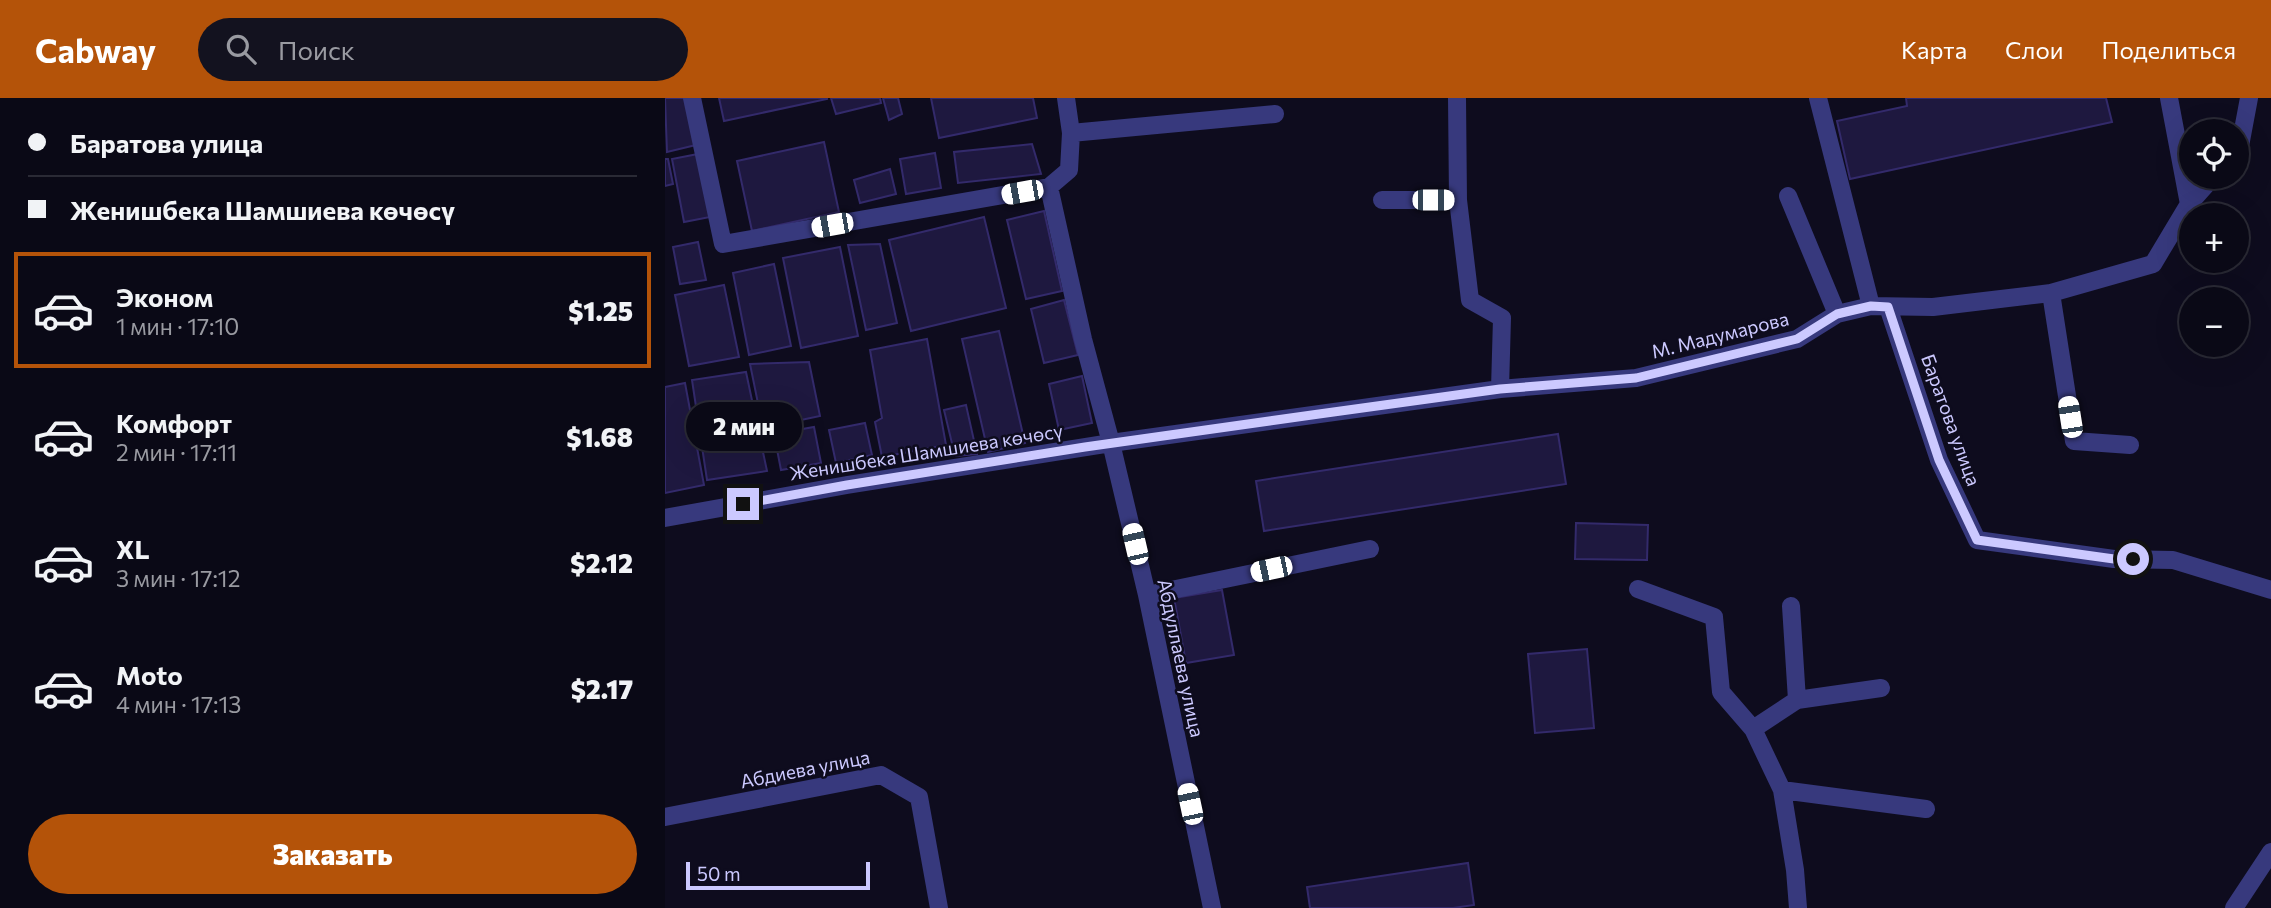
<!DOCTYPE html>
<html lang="ru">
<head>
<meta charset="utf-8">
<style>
	:root { --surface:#0a0916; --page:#13121f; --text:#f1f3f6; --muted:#999aa1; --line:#2a2a35; --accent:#b45309 }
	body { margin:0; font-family:Commissioner,sans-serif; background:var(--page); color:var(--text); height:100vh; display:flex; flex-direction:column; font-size:26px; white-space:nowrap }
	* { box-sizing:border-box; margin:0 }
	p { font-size:23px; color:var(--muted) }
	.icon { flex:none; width:38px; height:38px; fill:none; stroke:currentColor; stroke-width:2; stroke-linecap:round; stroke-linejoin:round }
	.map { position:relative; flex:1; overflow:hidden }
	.side { display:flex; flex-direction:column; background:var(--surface); width:665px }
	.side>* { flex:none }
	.banner { display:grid; align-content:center; height:154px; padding:0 28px; background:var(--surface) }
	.fabs { position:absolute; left:1514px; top:21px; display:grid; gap:14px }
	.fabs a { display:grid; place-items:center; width:70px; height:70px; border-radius:50%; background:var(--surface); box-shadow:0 7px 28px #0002,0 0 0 2px var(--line); font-size:35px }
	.scale { position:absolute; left:21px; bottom:18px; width:184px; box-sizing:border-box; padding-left:7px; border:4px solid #ccc9ff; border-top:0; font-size:19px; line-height:24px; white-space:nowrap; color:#ccc9ff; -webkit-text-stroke:5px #0e0c1e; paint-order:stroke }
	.end { position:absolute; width:32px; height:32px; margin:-16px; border:9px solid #ccc9ff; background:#111; box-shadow:0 0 0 4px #111 }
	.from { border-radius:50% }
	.bubble { position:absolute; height:49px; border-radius:24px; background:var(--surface); box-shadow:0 7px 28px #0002,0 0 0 2px var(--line); font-size:23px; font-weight:800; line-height:49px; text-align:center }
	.car { position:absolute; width:21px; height:42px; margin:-21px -10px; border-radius:9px; box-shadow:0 0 5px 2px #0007; background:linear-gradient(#fff 24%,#345 0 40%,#fff 0 76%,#345 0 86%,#fff 0) }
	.banner b { display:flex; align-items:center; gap:24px; height:66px; font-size:26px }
	.banner b+b { border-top:2px solid var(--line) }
	.banner i { width:18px; height:18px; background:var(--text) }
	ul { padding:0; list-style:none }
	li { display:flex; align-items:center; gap:21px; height:116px; margin:0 14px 10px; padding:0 14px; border:4px solid transparent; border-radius:0px }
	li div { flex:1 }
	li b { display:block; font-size:26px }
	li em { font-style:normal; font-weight:800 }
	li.selected { border-color:var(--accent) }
	li>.icon { width:63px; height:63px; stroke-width:1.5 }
	.button { display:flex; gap:14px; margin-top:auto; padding:14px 28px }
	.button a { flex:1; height:80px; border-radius:42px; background:var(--accent); color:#fff; font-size:28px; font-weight:800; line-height:80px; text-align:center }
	header { display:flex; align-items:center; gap:42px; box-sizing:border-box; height:98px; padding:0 35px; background:var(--accent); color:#fff }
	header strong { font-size:33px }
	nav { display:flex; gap:38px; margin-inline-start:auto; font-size:24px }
	.search { width:490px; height:63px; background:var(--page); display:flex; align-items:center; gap:18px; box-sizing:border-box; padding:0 24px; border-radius:38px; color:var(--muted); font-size:26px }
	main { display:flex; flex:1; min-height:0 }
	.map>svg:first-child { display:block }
	.building { fill:#1e183f; stroke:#332a6b; stroke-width:2 }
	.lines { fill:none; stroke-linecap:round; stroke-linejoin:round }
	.minor { stroke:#37397d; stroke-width:18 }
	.route { stroke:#ccc9ff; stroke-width:9 }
	.labels { text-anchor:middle; stroke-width:5; stroke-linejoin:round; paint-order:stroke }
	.street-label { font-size:19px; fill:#ccc9ff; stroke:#0e0c1e }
</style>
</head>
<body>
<header>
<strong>Cabway</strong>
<div class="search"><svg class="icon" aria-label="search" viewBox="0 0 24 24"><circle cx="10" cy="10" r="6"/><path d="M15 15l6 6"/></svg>Поиск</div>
<nav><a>Карта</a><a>Слои</a><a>Поделиться</a></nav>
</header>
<main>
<section class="side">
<div class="banner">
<b><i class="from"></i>Баратова улица</b>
<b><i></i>Женишбека Шамшиева көчөсү</b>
</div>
<ul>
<li class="selected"><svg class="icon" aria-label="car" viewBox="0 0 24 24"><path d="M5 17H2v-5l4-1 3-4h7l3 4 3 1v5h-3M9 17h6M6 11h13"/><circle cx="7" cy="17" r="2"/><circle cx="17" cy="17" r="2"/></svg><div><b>Эконом</b><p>1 мин · 17:10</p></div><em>$1.25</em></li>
<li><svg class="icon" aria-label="car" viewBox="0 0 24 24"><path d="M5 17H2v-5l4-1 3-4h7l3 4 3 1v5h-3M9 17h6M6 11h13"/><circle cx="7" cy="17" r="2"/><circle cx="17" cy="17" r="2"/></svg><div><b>Комфорт</b><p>2 мин · 17:11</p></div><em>$1.68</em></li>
<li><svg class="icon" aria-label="car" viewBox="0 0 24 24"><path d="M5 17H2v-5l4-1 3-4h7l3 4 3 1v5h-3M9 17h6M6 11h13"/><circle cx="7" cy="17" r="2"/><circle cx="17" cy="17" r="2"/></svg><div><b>XL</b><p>3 мин · 17:12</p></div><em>$2.12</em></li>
<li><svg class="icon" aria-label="car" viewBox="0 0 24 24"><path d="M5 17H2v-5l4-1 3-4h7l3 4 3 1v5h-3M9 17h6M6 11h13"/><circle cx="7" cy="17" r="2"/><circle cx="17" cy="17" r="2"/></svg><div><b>Moto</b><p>4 мин · 17:13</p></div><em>$2.17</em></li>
</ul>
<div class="button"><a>Заказать</a></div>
</section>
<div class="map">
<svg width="1606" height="810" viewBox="0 0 1606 810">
	<rect width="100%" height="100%" fill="#0e0c1e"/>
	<path class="building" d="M0 0H20L31 47 2 54Z
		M54 0H162V1L59 23Z
		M166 0H215L216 5 171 16Z
		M218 0H233L237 16 224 22Z
		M266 0H368L372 20 274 40Z
		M1241 0H1441L1447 24 1185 81 1172 23 1242 8Z
		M159 44 174 114 87 133 72 63Z
		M367 46 376 76 293 85 289 54Z
		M270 55 276 90 241 96 235 61Z
		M33 56 45 119 19 124 7 61Z
		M0 61H3L8 86 0 88Z
		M225 71 231 96 195 105 189 82Z
		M379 113 397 193 361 201 342 122Z
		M319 119 341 210 246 233 224 142Z
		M33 144 41 182 15 186 8 149Z
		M215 146 232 225 201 232 183 147Z
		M175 149 193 238 136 250 118 160Z
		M109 166 126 248 84 257 68 175Z
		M59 187 74 259 24 268 10 197Z
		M399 202 413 257 379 265 366 211Z
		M334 233 360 345 323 354 297 241Z
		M262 241 281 347 217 359 210 324 217 320 205 252Z
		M144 264 155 318 98 330 85 266Z
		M81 274 102 373 42 382 27 282Z
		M417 278 427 325 394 332 384 286Z
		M20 285 39 387 0 395V289Z
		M301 307 312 356 290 358 279 312Z
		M200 325 207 357 171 365 164 332Z
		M149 329 156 365 116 372 109 336Z
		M893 336 901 386 599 433 591 383Z
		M911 425 983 427 982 462 910 461Z
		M557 492 569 557 521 565 509 500Z
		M922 551 929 630 870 635 863 556Z
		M803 765 809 807 788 810H645L642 789Z"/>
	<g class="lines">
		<path class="minor" d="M27 0 58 146 384 89
			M401 0 406 35 404 72 384 89 418 241 446 345 482 497 547 810
			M1153 0 1206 208
			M406 35 610 16
			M1572 52 1575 48 1584 0
			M1123 98 1172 216
			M717 102H793L792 0
			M793 102 805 202 837 220 835 291
			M1524 106 1548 79
			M1386 195 1409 343 1465 347
			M1223 209 1274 362 1312 442 1449 461 1508 462 1606 492
			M0 420 182 387 446 345 835 291 971 280 1132 241 1172 216 1206 208 1268 209 1386 195 1488 166 1524 106 1504 0
			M973 491 1049 519 1056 594 1088 631 1117 692 1130 772 1133 810
			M482 497 705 451
			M1126 508 1132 602
			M1088 631 1132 602 1216 590
			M1117 692 1261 711
			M0 719 216 677 254 699 274 810
			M1569 810 1606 754"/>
	</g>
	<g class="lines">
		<path class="route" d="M78 406 182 387 420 349 654 316 835 291 971 280 1132 241 1172 216 1206 208 1223 209 1274 362 1312 442 1449 461H1468"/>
	</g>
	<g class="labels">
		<g class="street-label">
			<text transform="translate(1055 237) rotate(-14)" y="7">М. Мадумарова</text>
			<text transform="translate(1286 322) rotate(70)" y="7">Баратова улица</text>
			<text transform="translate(261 354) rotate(-9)" y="7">Женишбека Шамшиева көчөсү</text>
			<text transform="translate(516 560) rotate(78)" y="7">Абдуллаева улица</text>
			<text transform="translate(140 671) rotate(-11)" y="7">Абдиева улица</text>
		</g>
	</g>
</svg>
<div class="fabs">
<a><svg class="icon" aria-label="locate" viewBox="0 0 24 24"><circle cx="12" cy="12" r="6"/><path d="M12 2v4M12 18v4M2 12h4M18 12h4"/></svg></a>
<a>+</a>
<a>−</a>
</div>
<div class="scale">50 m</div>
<i class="end from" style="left:1468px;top:461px"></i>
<i class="end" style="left:78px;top:406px"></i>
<div class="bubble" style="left:21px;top:304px;width:116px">2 мин</div>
<i class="car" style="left:357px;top:94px;rotate:260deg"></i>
<i class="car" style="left:768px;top:102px;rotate:90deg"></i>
<i class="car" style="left:167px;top:127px;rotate:260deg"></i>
<i class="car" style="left:1405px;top:319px;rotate:351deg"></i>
<i class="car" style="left:470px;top:446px;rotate:347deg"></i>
<i class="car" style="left:606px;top:471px;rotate:258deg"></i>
<i class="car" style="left:525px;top:706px;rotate:348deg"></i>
</div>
</main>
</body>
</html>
